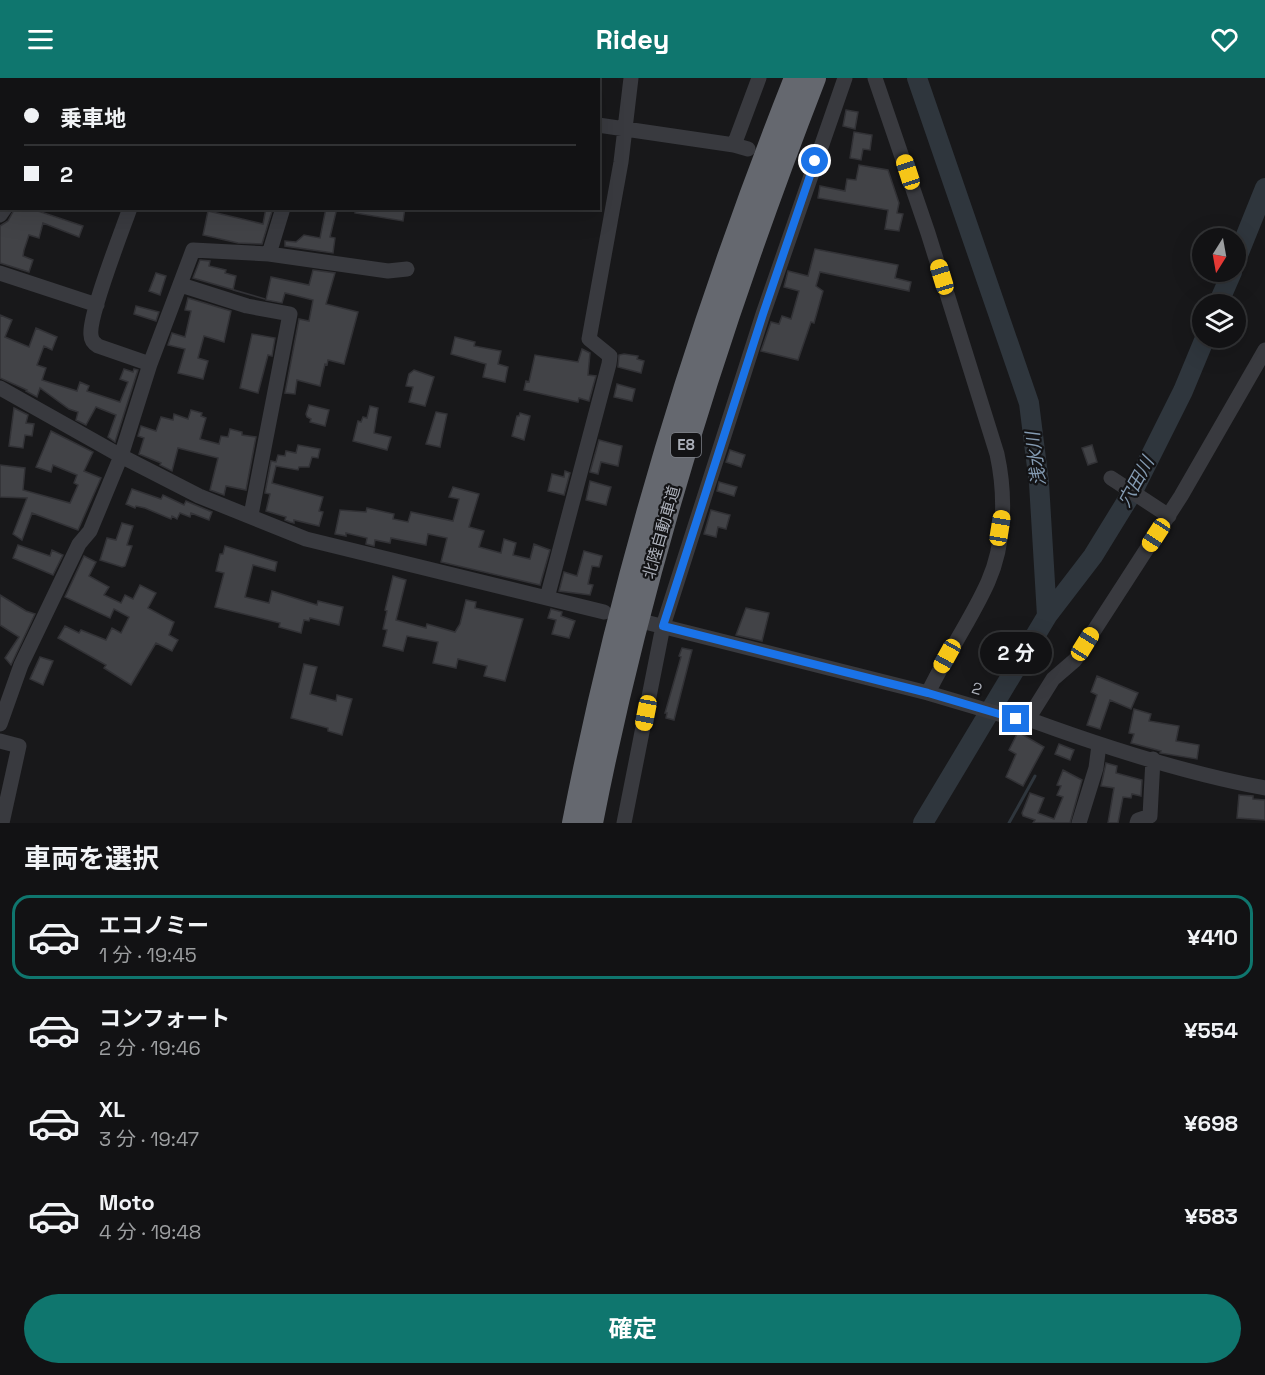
<!DOCTYPE html>
<html lang="ja">
<head>
<meta charset="utf-8">
<style>
	:root { --surface:#121214; --page:#1f2022; --text:#f1f3f6; --muted:#9c9ea0; --line:#313234; --accent:#0f766e }
	body { margin:0; font-family:"Space Grotesk","Noto Sans JP",sans-serif; background:var(--page); color:var(--text); height:100vh; display:flex; flex-direction:column; font-size:22px; white-space:nowrap }
	* { box-sizing:border-box; margin:0 }
	p { font-size:20px; color:var(--muted) }
	.icon { flex:none; width:33px; height:33px; fill:none; stroke:currentColor; stroke-width:2; stroke-linecap:round; stroke-linejoin:round }
	.map { position:relative; height:745px; overflow:hidden }
	.details { display:flex; flex-direction:column; background:var(--surface); flex:1 }
	.details>* { flex:none }
	.hud { position:absolute; left:0px; top:0px; width:600px; height:132px; box-shadow:0 6px 24px #0002,0 0 0 2px var(--line); display:grid; align-content:center; height:132px; padding:0 24px; background:var(--surface) }
	.needle { width:39px; rotate:191deg }
	.controls { position:absolute; left:1192px; top:150px; display:grid; gap:12px }
	.controls a { display:grid; place-items:center; width:54px; height:54px; border-radius:50%; background:var(--surface); box-shadow:0 6px 24px #0002,0 0 0 2px var(--line); font-size:30px }
	.end { position:absolute; width:27px; height:27px; margin:-14px; border:8px solid #1a73e8; background:#fff; box-shadow:0 0 0 3px #fff }
	.from { border-radius:50% }
	.bubble { position:absolute; height:42px; border-radius:21px; background:var(--surface); box-shadow:0 6px 24px #0002,0 0 0 2px var(--line); font-size:20px; font-weight:700; line-height:42px; text-align:center }
	.car { position:absolute; width:18px; height:36px; margin:-18px -9px; border-radius:8px; box-shadow:0 0 4px 2px #0007; background:linear-gradient(#f5c518 24%,#345 0 40%,#f5c518 0 76%,#345 0 86%,#f5c518 0) }
	.hud b { display:flex; align-items:center; gap:21px; height:57px; font-size:22px }
	.hud b+b { border-top:2px solid var(--line) }
	.hud i { width:15px; height:15px; background:var(--text) }
	ul { padding:0; list-style:none }
	li { display:flex; align-items:center; gap:18px; height:84px; margin:0 12px 9px; padding:0 12px; border:3px solid transparent; border-radius:18px }
	li div { flex:1 }
	li b { display:block; font-size:22px }
	li em { font-style:normal; font-weight:700 }
	li.active { border-color:var(--accent) }
	li>.icon { width:54px; height:54px; stroke-width:1.5 }
	h2 { padding:0 24px; font-size:27px; line-height:72px }
	.action { display:flex; gap:12px; margin-top:auto; padding:12px 24px }
	.action a { flex:1; height:69px; border-radius:36px; background:var(--accent); color:#fff; font-size:24px; font-weight:700; line-height:69px; text-align:center }
	header { display:flex; justify-content:space-between; align-items:center; height:78px; padding:0 24px; background:var(--accent); color:#fff; font-size:27px; font-weight:700 }
	.map>svg:first-child { display:block }
	.lines { fill:none; stroke-linecap:round; stroke-linejoin:round }
	.stream { stroke:#2f363d; stroke-width:3 }
	.river { stroke:#2f363d; stroke-width:20 }
	.building { fill:#424347; stroke:#323236; stroke-width:1.5 }
	.minor-tunnel { stroke:#35363a; stroke-width:15; stroke-dasharray:15 8; stroke-linecap:butt }
	.minor { stroke:#393a3f; stroke-width:15 }
	.highway { stroke:#65686f; stroke-width:22 }
	.route { stroke:#1a73e8; stroke-width:8 }
	.labels { text-anchor:middle; stroke-width:4.5; stroke-linejoin:round; paint-order:stroke }
	.shield { fill:#131315; stroke:#7d8088; stroke-width:1.5 }
	.shield-label { font-size:15px; font-weight:bold; fill:#abafb9 }
	.street-label { font-size:16px; fill:#abafb9; stroke:#131315 }
	.water-label { font-size:18px; font-style:italic; fill:#849bb2; stroke:#131315 }
</style>
</head>
<body>
<header><svg class="icon" aria-label="menu" viewBox="0 0 24 24"><path d="M4 6h16M4 12h16M4 18h16"/></svg>Ridey<svg class="icon" aria-label="heart" viewBox="0 0 24 24"><path d="M12 20l-8-8c-3-5 5-10 8-4 3-6 11-1 8 4z"/></svg></header>
<div class="map">
<svg width="1265" height="745" viewBox="0 0 1265 745">
	<rect width="100%" height="100%" fill="#18181a"/>
	<g class="lines">
		<path class="stream" d="M1009 745 1035 698"/>
		<path class="river" d="M917 0 1029 325 1039 405 1047 538
			M1236 182 1265 110
			M1218 226 1232 194
			M923 745 1047 538 1093 478 1133 413 1183 313 1205 260"/>
	</g>
	<path class="building" d="M846 32 858 34 855 51 843 48Z
		M854 54 872 57 870 72 863 71 861 82 850 80Z
		M859 87 888 92 899 125 897 135 903 136 899 153 885 151 888 132 818 120 820 108 845 113 847 101 856 102Z
		M15 130H29L83 148 79 159 43 145 39 160 29 157 24 172 23 178 33 182 29 194 0 185V148L8 143Z
		M266 130H273L262 166 238 165 203 157 208 133 263 146Z
		M326 130H337L330 159 335 160 333 175 285 168V163L296 164 304 157 320 160Z
		M356 130H405L403 143 355 135Z
		M815 171 898 187 895 200 911 204 909 213 820 194 816 208 823 213 814 245 811 244 798 282 761 273 771 244 779 246 782 238 791 241 799 213 784 209 788 193 808 198Z
		M200 182 210 183 209 188 226 192 225 195 236 198 233 212 265 221 193 200Z
		M313 192 335 195 326 226 358 234 344 286 328 282 327 287 325 286 320 308 297 302 295 316 285 315 299 241 309 243 313 222 285 215 282 225 266 222 271 199 309 207Z
		M156 195 166 198 160 217 149 213Z
		M188 220 231 233 224 264 204 258 198 280 208 283 203 301 178 295 185 271 168 267 172 255 185 259 191 233 185 232Z
		M136 228 159 234 156 243 134 236Z
		M0 237 12 242 5 259 29 269 36 250 57 259 52 272 44 268 37 287 46 290 42 302 77 313 80 304 89 308 87 313 120 324 128 304 120 301 124 291 133 294 134 291 138 292 115 364 108 359 116 337 96 329 86 347 76 342 78 334 69 331 40 310 37 319 26 313 27 312 0 300Z
		M252 256 275 260 272 278 268 277 258 315 240 310Z
		M455 259 475 264 474 268 501 273 498 286 508 289 505 304 483 299 486 286 451 276Z
		M582 271 590 275 588 297 596 298 589 323 579 320 578 324 524 312 526 303 529 304 535 277 578 284Z
		M624 276 638 278 637 281 644 283 641 295 618 289 619 277Z
		M414 292 434 299 425 328 409 324 413 309 406 308 409 296Z
		M617 306 635 311 632 323 614 319Z
		M309 327 329 332 325 348 310 344 311 341 307 339 306 336Z
		M370 328 378 330 374 355 391 359 387 372 353 363 358 343 361 344 363 339 367 340Z
		M14 330 28 337 26 345 34 346 32 358 25 357 23 370 9 368Z
		M191 332 202 335 201 338 206 340 200 361 219 366 221 358 228 359 230 351 242 354V357L256 359 246 412 226 408 224 417 210 412 218 380 178 370 172 393 160 387 161 385 139 376 144 360 138 358 141 348 156 353 161 339 173 342 174 336 188 341Z
		M436 334 447 336 440 369 426 366Z
		M520 335 530 338 524 362 512 358 517 338H519Z
		M51 353 93 374 84 393 101 400 78 452 32 435 22 462 13 456 27 420 0 419V387L25 390 23 412 70 425 78 407 74 405 77 397 53 387 51 394 36 389Z
		M599 362 622 368 618 388 601 384 598 396 590 394Z
		M298 367 320 371 318 380 312 379 309 389H299L298 392 276 388 272 405 323 419 319 433 323 434 319 448 294 442V445L290 444 285 442 286 439 266 433 270 416 265 415 271 383 276 384 278 377 285 378 286 373 296 375Z
		M1092 367 1097 384 1088 387 1082 370Z
		M730 372 745 377 741 389 726 384Z
		M565 393 570 395 564 417 548 413 552 396 564 399Z
		M590 403 611 409 606 427 586 422Z
		M719 404 737 409 734 418 717 413Z
		M453 409 479 416 469 449 484 453 479 469 501 475 504 461 516 465 513 477 530 481 534 466 550 472 540 507 441 484 447 460 428 456 426 467 391 460 390 465 375 462 374 468 366 466 367 460 346 455V458L335 456 340 432 366 434 367 430 394 436 393 441 408 444 411 434 453 443 459 421 449 419Z
		M132 411 161 421 163 417 184 427 186 423 212 434 209 442 191 435 190 439 180 435 177 441 172 438 171 441 145 430 136 428 135 430 126 426Z
		M711 432 730 437 726 451 718 449 716 459 704 456Z
		M122 445 133 448 127 467 132 468 125 488 122 489 100 482 107 460 116 462Z
		M18 467 50 478 52 472 63 477 53 497 13 480Z
		M225 468 277 484 275 493 253 487 245 519 269 525 272 513 317 527 318 523 343 529 339 547 310 540 309 543 304 542 301 555 279 549 280 545 215 529 224 495 216 493 220 476H223Z
		M584 473 602 478 599 489 592 488 588 506 593 507 590 517 559 513 564 494 577 498Z
		M84 478 96 484 89 498 109 509 104 517 121 525 125 517 133 521 140 507 156 515 148 530 174 544 169 557 178 562 172 573 156 565 131 607 104 590 106 587 58 560 65 548 79 555 81 552 106 562 112 550 121 555 129 539 114 531 110 540 65 519Z
		M393 498 406 502 396 542 426 550 427 546 455 554 460 546 466 522 476 524 475 530 523 541 505 603 484 598 487 588 458 581 456 590 433 585 438 564 407 558 403 573 383 568 387 552 383 551 387 533 385 532Z
		M0 517 26 533 35 536 11 587 5 580 19 559 0 547Z
		M746 530 769 535 762 563 736 557Z
		M551 531 562 534 561 538 575 543 569 560 552 556 556 542 548 540Z
		M682 570 692 572 674 642 666 640 667 635H665L681 579 679 578Z
		M40 579 53 583 43 607 30 601Z
		M304 586 317 589 310 616 336 623 337 617 352 621 342 657 328 653V650L291 640Z
		M1097 598 1138 615 1131 631 1110 622 1100 651 1087 647 1097 617 1091 614Z
		M1134 631 1151 636 1149 643 1179 648 1176 663 1199 667 1197 681 1160 675 1161 673 1131 665 1134 656 1129 655Z
		M1018 654 1044 669 1023 708 1006 699 1016 676 1009 672Z
		M1059 666 1074 672 1070 682 1055 676Z
		M1106 685 1117 688 1116 695 1142 702 1141 718 1132 716 1131 720 1123 719 1118 745H1108L1114 710 1101 708Z
		M1063 692 1082 702 1070 745H1033L1035 742 1023 738 1022 735 1030 715 1044 720 1038 735 1054 741 1063 719 1057 717 1061 708 1057 707Z
		M1239 717 1253 718V721L1265 722V742L1237 740Z"/>
	<g class="lines">
		<path class="minor-tunnel" d="M779 76 808 81"/>
		<path class="minor" d="M875 0 928 155 997 376C1006 417 1005 466 988 504 971 542 946 577 928 615
			M99 2 100 0
			M324 2V0
			M0 16H2
			M598 47 734 67 748 71
			M734 67 759 0
			M130 130C122 153 88 239 91 257 91 262 93 265 98 268L150 286
			M0 137 5 130
			M269 176 388 193 407 191
			M0 195 97 227
			M181 207 247 228 290 236 251 437
			M0 310 121 378 199 418 306 461 604 534
			M1111 400 1169 438
			M547 520 609 286 610 278 589 261 621 84 631 0
			M645 544 928 615 1016 641H1028C1104 669 1184 695 1265 710
			M1028 641 1053 601 1075 582 1181 418 1265 272
			M0 646 21 587 79 466 90 453 121 378 150 286 193 172 269 176 283 130
			M0 663 19 668 2 745
			M624 745 663 548 763 236 845 0
			M1079 745 1096 690 1099 667
			M1137 745 1138 742 1150 738 1153 681"/>
		<path class="highway" d="M573 745C623 490 699 242 795 0
			M592 745C642 489 721 242 815 0"/>
	</g>
	<g class="lines">
		<path class="route" d="M815 83 763 236 663 548 928 615 1016 641"/>
	</g>
	<g class="labels">
		<rect class="shield" x="671" y="355" width="30" height="24" rx="4.5"/>
		<g class="shield-label">
			<text x="686" y="372">E8</text>
		</g>
		<g class="street-label">
			<text transform="translate(661 454) rotate(-74)" y="6">北陸自動車道</text>
			<text transform="translate(977 610) rotate(16)" y="6">2</text>
		</g>
		<g class="water-label">
			<text transform="translate(1036 381) rotate(-97)" y="6">浅水川</text>
			<text transform="translate(1136 404) rotate(-61)" y="6">穴田川</text>
		</g>
	</g>
</svg>
<div class="controls">
<a><svg class="needle" viewBox="-14 -14 28 28"><path d="M0-13l5 13h-10z" fill="#e53935"/><path d="M0 13l5-13h-10z" fill="#9c9ea0"/></svg></a>
<a><svg class="icon" aria-label="layers" viewBox="0 0 24 24"><path d="M12 4l9 5-9 5-9-5zM3 14l9 5 9-5"/></svg></a>
</div>
<i class="end from" style="left:815px;top:83px"></i>
<i class="end" style="left:1016px;top:641px"></i>
<div class="bubble" style="left:980px;top:554px;width:72px">2 分</div>
<i class="car" style="left:908px;top:94px;rotate:342deg"></i>
<i class="car" style="left:942px;top:199px;rotate:343deg"></i>
<i class="car" style="left:1000px;top:450px;rotate:9deg"></i>
<i class="car" style="left:1156px;top:457px;rotate:213deg"></i>
<i class="car" style="left:1085px;top:566px;rotate:32deg"></i>
<i class="car" style="left:947px;top:578px;rotate:209deg"></i>
<i class="car" style="left:646px;top:635px;rotate:191deg"></i>
<div class="hud">
<b><i class="from"></i>乗車地</b>
<b><i></i>2</b>
</div>
</div>
<section class="details">
<h2>車両を選択</h2>
<ul>
<li class="active"><svg class="icon" aria-label="car" viewBox="0 0 24 24"><path d="M5 17H2v-5l4-1 3-4h7l3 4 3 1v5h-3M9 17h6M6 11h13"/><circle cx="7" cy="17" r="2"/><circle cx="17" cy="17" r="2"/></svg><div><b>エコノミー</b><p>1 分 · 19:45</p></div><em>¥410</em></li>
<li><svg class="icon" aria-label="car" viewBox="0 0 24 24"><path d="M5 17H2v-5l4-1 3-4h7l3 4 3 1v5h-3M9 17h6M6 11h13"/><circle cx="7" cy="17" r="2"/><circle cx="17" cy="17" r="2"/></svg><div><b>コンフォート</b><p>2 分 · 19:46</p></div><em>¥554</em></li>
<li><svg class="icon" aria-label="car" viewBox="0 0 24 24"><path d="M5 17H2v-5l4-1 3-4h7l3 4 3 1v5h-3M9 17h6M6 11h13"/><circle cx="7" cy="17" r="2"/><circle cx="17" cy="17" r="2"/></svg><div><b>XL</b><p>3 分 · 19:47</p></div><em>¥698</em></li>
<li><svg class="icon" aria-label="car" viewBox="0 0 24 24"><path d="M5 17H2v-5l4-1 3-4h7l3 4 3 1v5h-3M9 17h6M6 11h13"/><circle cx="7" cy="17" r="2"/><circle cx="17" cy="17" r="2"/></svg><div><b>Moto</b><p>4 分 · 19:48</p></div><em>¥583</em></li>
</ul>
<div class="action"><a>確定</a></div>
</section>
</body>
</html>
